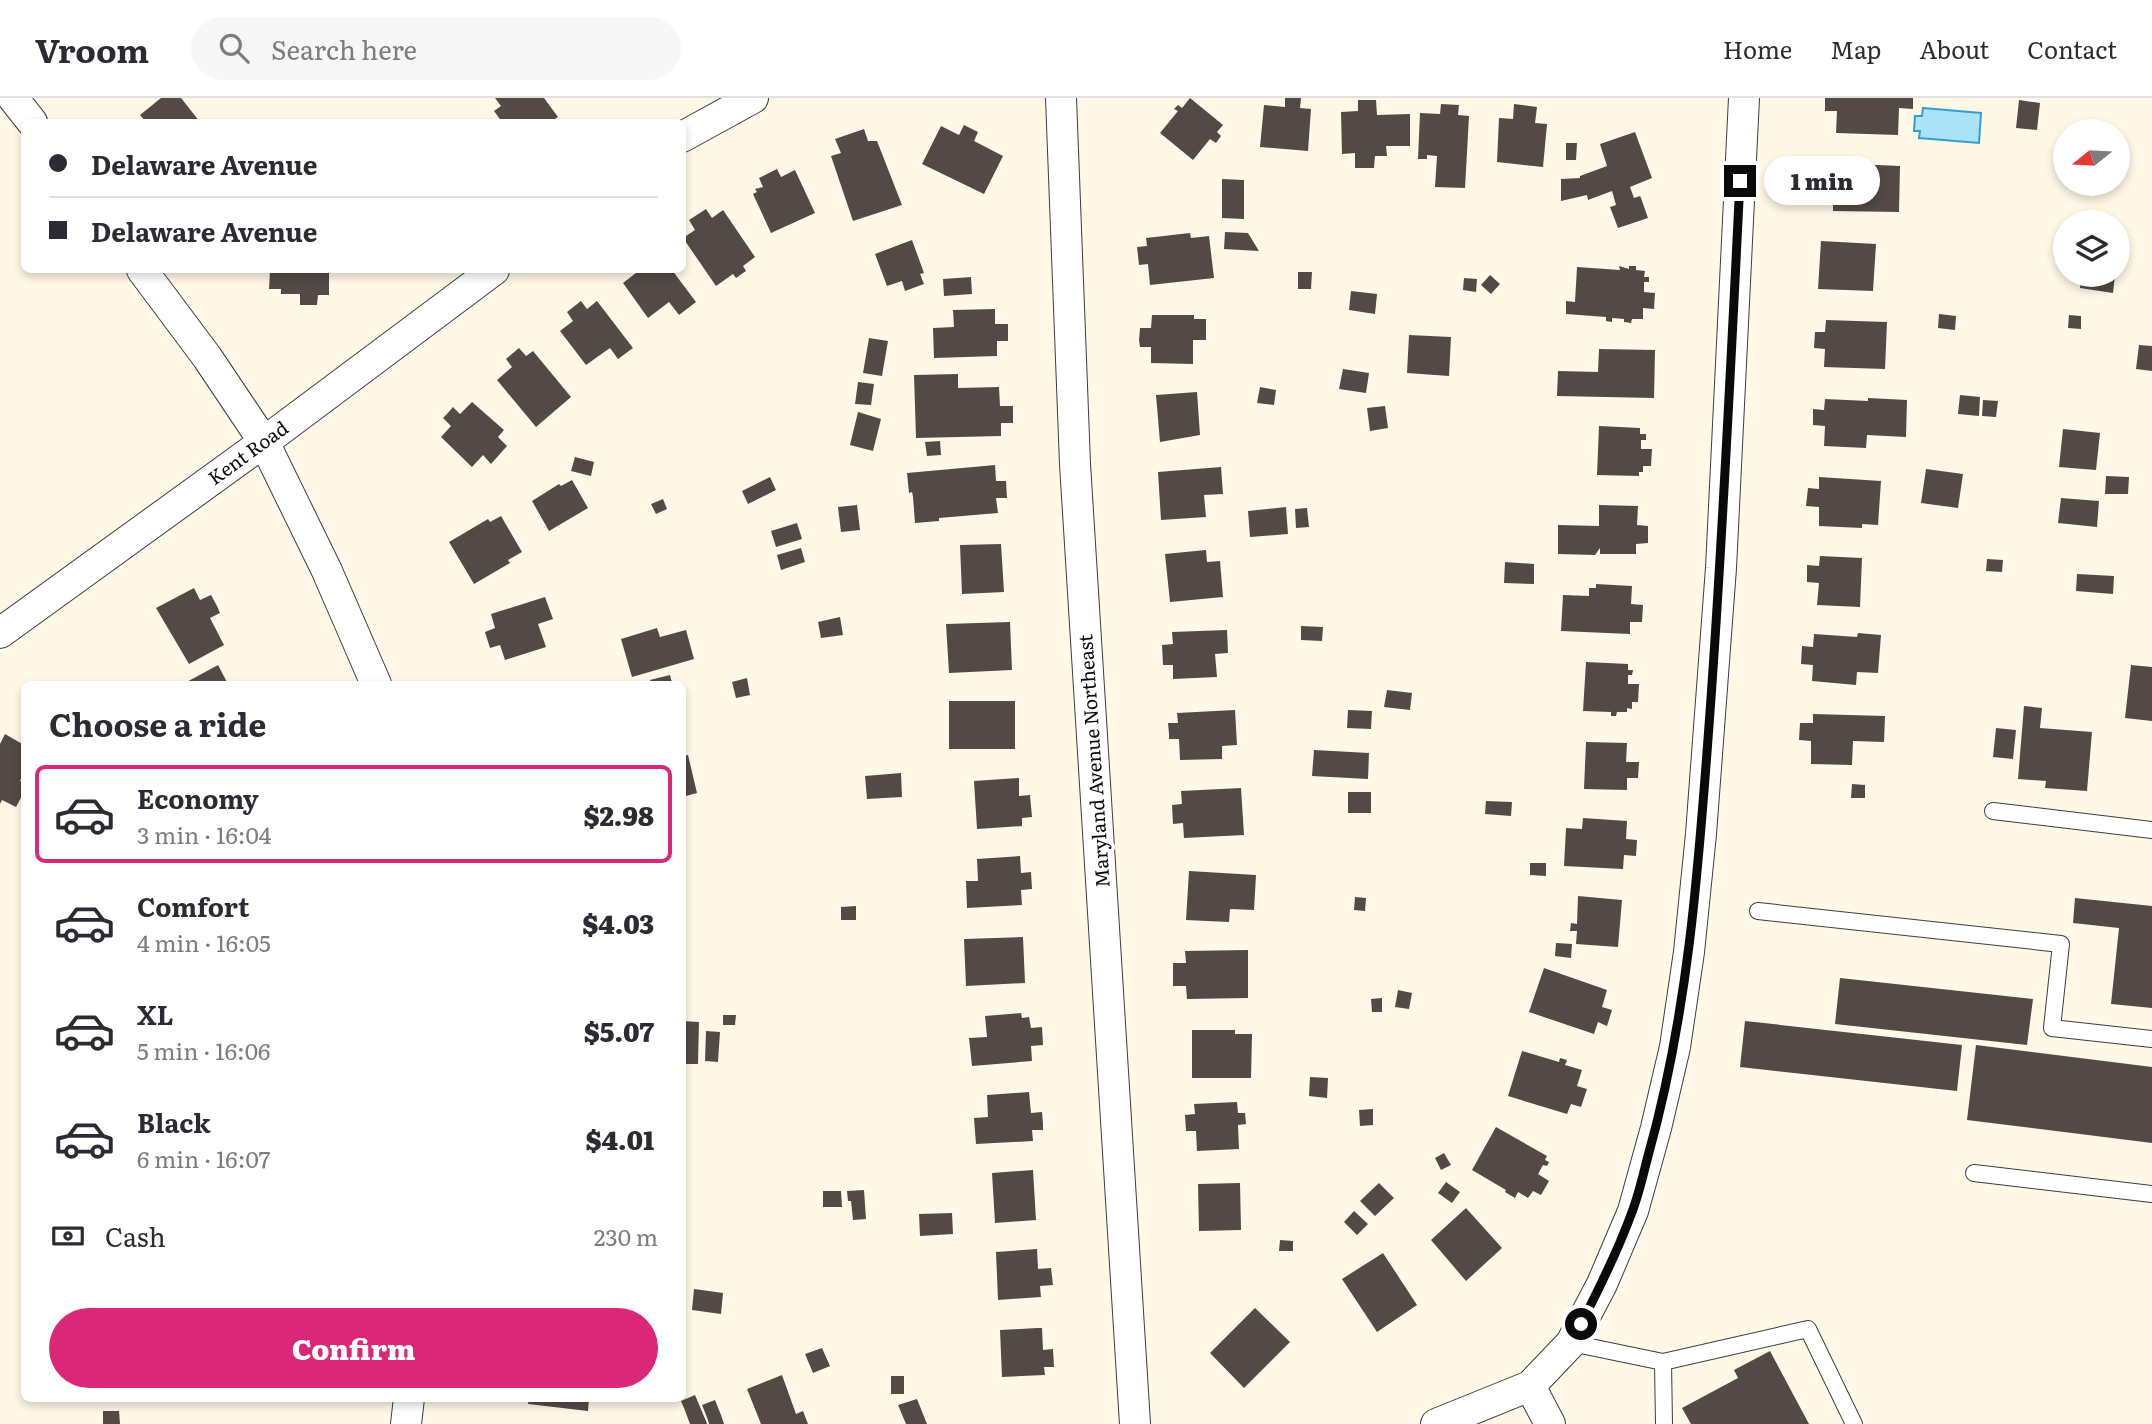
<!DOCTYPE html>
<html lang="en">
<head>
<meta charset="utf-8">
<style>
	:root { --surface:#fff; --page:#f7f7f7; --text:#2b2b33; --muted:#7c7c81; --line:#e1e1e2; --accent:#db2777 }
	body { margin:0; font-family:Literata,serif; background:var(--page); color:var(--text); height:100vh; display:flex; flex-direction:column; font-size:26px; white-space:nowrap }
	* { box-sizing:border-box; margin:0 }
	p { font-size:23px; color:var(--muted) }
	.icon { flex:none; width:38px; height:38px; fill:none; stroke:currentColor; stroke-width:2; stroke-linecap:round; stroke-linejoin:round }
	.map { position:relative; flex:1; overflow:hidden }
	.drawer { position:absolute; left:21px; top:583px; width:665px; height:721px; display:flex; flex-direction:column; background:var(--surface); border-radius:10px; box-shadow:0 4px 10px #0003 }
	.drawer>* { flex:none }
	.top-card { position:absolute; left:21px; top:21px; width:665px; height:154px; border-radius:10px; box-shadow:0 4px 10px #0003; display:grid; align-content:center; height:154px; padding:0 28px; background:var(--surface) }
	.needle { width:46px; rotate:252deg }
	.fabs { position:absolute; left:2053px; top:21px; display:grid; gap:14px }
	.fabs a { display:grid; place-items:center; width:77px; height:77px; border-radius:50%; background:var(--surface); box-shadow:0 4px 10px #0003; font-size:35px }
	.end { position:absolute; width:32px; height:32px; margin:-16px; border:9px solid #0a0a0a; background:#fff; box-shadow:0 0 0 4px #fff }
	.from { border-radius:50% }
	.bubble { position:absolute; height:49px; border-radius:24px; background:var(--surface); box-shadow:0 4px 10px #0003; font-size:23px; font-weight:800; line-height:49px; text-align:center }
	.top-card b { display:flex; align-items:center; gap:24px; height:66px; font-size:26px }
	.top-card b+b { border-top:2px solid var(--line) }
	.top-card i { width:18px; height:18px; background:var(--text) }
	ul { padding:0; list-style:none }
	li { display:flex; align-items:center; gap:21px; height:98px; margin:0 14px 10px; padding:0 14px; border:4px solid transparent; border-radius:10px }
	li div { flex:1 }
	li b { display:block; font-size:26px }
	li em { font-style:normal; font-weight:800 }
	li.current { border-color:var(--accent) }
	li>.icon { width:63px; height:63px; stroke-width:1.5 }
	h2 { padding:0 28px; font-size:32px; line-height:84px }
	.pay { display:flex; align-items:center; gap:18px; height:77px; padding:0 28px; font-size:26px }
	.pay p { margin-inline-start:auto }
	.cta { display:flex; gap:14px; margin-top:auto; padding:14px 28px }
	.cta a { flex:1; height:80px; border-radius:42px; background:var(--accent); color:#fff; font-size:28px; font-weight:800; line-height:80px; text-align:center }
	header { display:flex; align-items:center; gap:42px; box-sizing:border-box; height:98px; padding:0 35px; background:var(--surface); border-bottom:2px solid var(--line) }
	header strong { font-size:33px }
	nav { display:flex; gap:38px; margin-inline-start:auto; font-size:24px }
	.search { width:490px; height:63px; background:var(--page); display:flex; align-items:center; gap:18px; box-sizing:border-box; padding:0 24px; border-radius:38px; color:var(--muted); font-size:26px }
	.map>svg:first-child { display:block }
	.water { fill:#abe2f8; stroke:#309fd1; stroke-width:2 }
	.building { fill:#534a46 }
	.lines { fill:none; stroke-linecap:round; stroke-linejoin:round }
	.lane-casing { stroke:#3d3d3d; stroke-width:18 }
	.street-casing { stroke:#3d3d3d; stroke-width:32 }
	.lane { stroke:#fff; stroke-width:16 }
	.street { stroke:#fff; stroke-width:30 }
	.route { stroke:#0a0a0a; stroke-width:9 }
	.labels { text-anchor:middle; stroke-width:7; stroke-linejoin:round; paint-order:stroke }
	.street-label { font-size:19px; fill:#0a0a0a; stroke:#fff }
</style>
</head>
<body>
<header>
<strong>Vroom</strong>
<div class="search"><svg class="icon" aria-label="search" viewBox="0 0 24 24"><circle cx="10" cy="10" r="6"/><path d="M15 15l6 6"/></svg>Search here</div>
<nav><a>Home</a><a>Map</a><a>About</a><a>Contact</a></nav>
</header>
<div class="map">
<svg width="2152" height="1326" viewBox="0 0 2152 1326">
	<rect width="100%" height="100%" fill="#fff8e7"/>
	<path class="water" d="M1923 10 1981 15 1979 45 1919 40 1920 33H1914L1915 18H1922Z"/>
	<path class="building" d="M161 0H181L200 24H146L140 17Z
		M495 0H544L558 19 550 24H502L494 13 501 8Z
		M1190 0 1223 27 1217 34 1221 38 1216 45 1210 41 1193 62 1160 35 1178 13 1174 11 1178 7 1182 10Z
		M1285 0H1301L1300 10 1311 11 1308 53 1260 49 1264 7 1285 9Z
		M1825 0H1913V11L1899 10 1898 37 1836 35 1837 13H1825Z
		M1358 2H1376L1377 17 1410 16V48H1386L1387 58H1375L1374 70H1355V55L1342 56 1341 14 1358 13Z
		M2019 2 2040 5 2037 32 2016 30Z
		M1441 6 1459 7 1458 17 1469 18 1465 90 1435 89 1437 58 1427 57V61H1418L1420 15 1440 16Z
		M1514 6 1537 9 1535 25 1547 26 1543 69 1497 64 1499 20 1513 21Z
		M964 27 978 34 974 43 1003 58 984 96 922 66 941 28 959 37Z
		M864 31 868 43H877L902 107 853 123 831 58 841 55 835 41Z
		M1635 34 1652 80 1630 89 1634 100 1640 98 1641 100 1648 120 1618 130 1610 109 1616 107 1612 93 1588 102 1587 97 1561 103V81L1580 80V78L1607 68 1600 46Z
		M1566 45H1577L1576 62H1566Z
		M1834 65 1900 68 1899 114 1833 113V93H1823V76L1834 77Z
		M777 71 781 79 795 72 815 115 771 135 753 96 757 94 755 91 763 89 759 80Z
		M1222 81 1244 82V121L1222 120Z
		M706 111 712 120 723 112 755 159 743 168 746 173 736 180 733 176 716 188 683 140 695 132 689 122Z
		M1225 134 1248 135 1259 153 1224 151Z
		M1190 135 1191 140 1209 138 1214 180 1150 187 1148 166 1139 167 1137 149 1147 148 1146 140Z
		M912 142 924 175 920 176 924 186 905 193 902 183 887 188 875 156Z
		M1821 143 1876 146 1873 193 1818 191Z
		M1619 168 1629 171V168H1636V172L1645 173 1644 179H1649V184H1644V194L1655 195 1654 211 1643 210V221H1632L1631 225 1624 224V221L1612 220V224L1606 223V219L1566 216V203L1575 204 1577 169 1620 172Z
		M270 172H329V197H318L317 207H300V196H281V191H269Z
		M633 172H672L696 204 679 217 669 204 648 220 623 185 636 175Z
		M1298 174H1312L1311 191H1298Z
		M1490 177 1500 186 1491 196 1481 187Z
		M2082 177H2115L2113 195 2080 190Z
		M971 179 972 196 944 198 943 181Z
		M1464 180 1477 181 1476 194 1463 192Z
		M1351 193 1377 196 1375 216 1349 212Z
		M581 203 587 211 597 203 633 250 618 261 610 250 586 267 560 233 573 223 567 214Z
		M995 211V226H1008V243H997V258L934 260 933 230 954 229 953 212Z
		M1939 216 1956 218 1955 232 1938 230Z
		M1152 217H1194V221H1206V242H1193V266L1151 265V249H1140L1139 242 1140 230H1151Z
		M2069 217 2081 218V231L2068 230Z
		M1826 222 1887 224 1885 271 1824 269 1825 251 1814 250 1815 234H1825Z
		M1409 237 1451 239 1449 278 1407 275Z
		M869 240 888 243 882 278 863 275Z
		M2139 247 2152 248V273L2136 271Z
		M519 250 526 258 533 253 571 299 536 329 497 282 512 269 506 261Z
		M1599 251 1655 252 1654 300 1557 298 1558 273 1598 274Z
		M1343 271 1369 275 1366 295 1339 291Z
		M958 276V290L999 289 1000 308H1013V325H1001V338L916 340 914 277Z
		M858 284 874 286 871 307 855 306Z
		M1260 289 1276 292 1274 307 1257 305Z
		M1197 294 1200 337 1160 344 1156 297Z
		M1960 297 1980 299 1979 318 1958 316Z
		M1868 300 1907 302 1906 339 1867 337 1866 350 1824 348 1825 328 1813 327V311L1824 312 1825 301 1868 303Z
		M1983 302 1998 303 1996 319 1982 318Z
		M472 304 504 332 498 339 507 348 491 366 483 357 472 369 441 339 451 328 443 320 447 316 453 309 460 316Z
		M1385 308 1388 330 1370 333 1367 310Z
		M858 314 881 321 873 353 850 347Z
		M1599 328 1640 330V336H1646V342H1641V351H1652L1651 368H1643V374H1639V378L1597 377Z
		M2063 331 2100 335 2096 372 2059 369Z
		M940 343 941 357 927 358 925 344Z
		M575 359 594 364 591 378 571 373Z
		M995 367 996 383H1006L1007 400H996L998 415 939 420V423L915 425 913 399 912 394 909 395 907 375Z
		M1221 369 1223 396 1204 397 1206 419 1161 422 1158 374Z
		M1926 371 1963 376 1958 410 1921 405Z
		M2106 378 2129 379 2128 396H2105Z
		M770 379 776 392 748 406 742 393Z
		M1819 379 1881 383 1878 427 1862 426V430L1819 428V409L1806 408 1808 390 1819 391Z
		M572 382 588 410 549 433 532 403 559 386 561 388Z
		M2061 400 2099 403 2097 429 2058 425Z
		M663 401 667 411 656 416 651 406Z
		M857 407 860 432 841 434 838 409Z
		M1599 407 1638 408 1637 427 1648 428V445L1636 446V456H1600V450L1595 457 1558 456V427L1599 428Z
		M1286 409 1288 436 1250 439 1248 413Z
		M1307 410 1309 429 1296 430 1295 411Z
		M501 418 522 454 508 462 510 465 474 486 449 444 488 421 490 424Z
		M797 425 802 441 776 449 771 433Z
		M1001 446 1004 494 962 496 960 447Z
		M801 450 805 464 781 472 777 457Z
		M1206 452 1207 464 1220 463 1223 499 1170 504 1165 456Z
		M1820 458 1862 460 1860 509 1817 507 1819 485 1807 484V467L1819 468Z
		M1987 461 2003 462 2002 474 1986 473Z
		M1505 464 1534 466V486L1504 485Z
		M2077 476 2114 478 2113 496 2076 493Z
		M1596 486 1632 488 1631 506 1643 507 1642 524H1630V536L1561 533 1563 497 1589 498V490H1596Z
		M194 490 200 502 211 497 217 508 220 515 210 520 224 547 189 566 156 510Z
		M545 499 553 521 538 526 546 549 505 562 500 547 490 550 485 534 495 530 491 516Z
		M840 519 843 537 821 540 818 524Z
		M1010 524 1012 572 949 575 946 526Z
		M1301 528 1323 529 1322 543 1301 542Z
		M657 530 660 539 686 532 694 561 632 579 621 541Z
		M1227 532 1228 555 1215 556 1217 579 1173 581V567H1163L1162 547 1173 546 1172 534Z
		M1858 535 1881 537 1878 575 1857 574 1856 587 1812 583 1813 567 1801 566 1802 548 1813 549 1814 536 1857 539Z
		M1586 564 1628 566V572H1633L1632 577H1628V586H1639L1638 604H1632V611L1627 610V614H1617L1616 618H1611V614L1583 613Z
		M218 567 228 586H183Z
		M2131 567 2152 569V623L2125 620Z
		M670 577 672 585 651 586 650 582Z
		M747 580 750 597 736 600 732 584Z
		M1387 592 1412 595 1410 612 1384 609Z
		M949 603H1015V651H949Z
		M2024 608 2042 610 2040 630 2092 634 2087 693 2045 690 2046 683 2018 681Z
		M1235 612 1237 647 1222 648V661L1180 662 1179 641H1169V636L1168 625H1178L1177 615Z
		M1348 612 1372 613 1371 631 1347 630Z
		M1813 616 1885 618 1884 644 1853 643 1852 667 1811 666V643L1799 642 1800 625H1813Z
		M1996 630 2016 632 2013 661 1993 659Z
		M5 636 24 647V674L20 683 24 685V694L16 709 2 702 0 706V646Z
		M1586 644 1627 645 1626 664H1639L1638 680H1627V692L1584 691Z
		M1314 652 1369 655 1368 681 1312 678Z
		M688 657 697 695 682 699V658Z
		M901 675 902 699 867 701 865 678Z
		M1019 680V698L1030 697 1032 719 1022 720V728L977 731 974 683Z
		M1852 686 1865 687V700H1851Z
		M1241 690 1244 737 1184 740 1183 725 1173 726 1172 707 1182 706 1181 693Z
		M1348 694H1371V715H1348Z
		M1486 703 1512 704 1511 718 1485 716Z
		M1583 720 1627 723 1626 741 1637 742 1636 758 1624 757 1623 771 1564 768 1566 730 1582 731Z
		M1020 758 1021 775 1031 774 1032 791 1021 792 1022 807 967 810 966 783H978L977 761Z
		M1530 765H1546V778L1530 777Z
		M1189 773 1256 777 1254 812 1230 811 1229 824 1186 822Z
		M1578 798 1622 802 1618 849 1576 846 1577 833H1570L1571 825 1577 826Z
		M1355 799 1366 800 1365 813 1354 812Z
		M2075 800 2152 808V910L2111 906 2119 830 2073 825Z
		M856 808V822H841V809Z
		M1023 839 1025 885 966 888 964 841Z
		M1556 845 1572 846 1571 860 1555 858Z
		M1248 852V900L1187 901 1186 888H1173V865H1186L1185 853Z
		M1544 870 1607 892 1602 909 1612 912 1607 928 1598 924 1594 936 1529 914Z
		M1840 880 2033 901 2027 947 1835 926Z
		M1398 892 1412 895 1409 911 1395 909Z
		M1382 900V914H1372L1371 901Z
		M1021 915 1022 920 1029 919 1031 930 1042 929 1043 947 1031 948 1032 963 972 968 969 940 987 939 985 918Z
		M723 917H736L735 927H723Z
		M682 923 699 924 698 966H682Z
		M1745 923 1962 947 1957 993 1740 969Z
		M1192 932H1235V936H1252L1251 980H1192Z
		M706 933 720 934 718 964 705 963Z
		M1976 947 2152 969V1045L1967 1022Z
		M1522 953 1559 964 1560 960 1567 962 1565 967 1582 972 1577 988 1587 991 1581 1009 1571 1006 1567 1016 1508 998Z
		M1310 979 1328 980 1327 1000 1309 998Z
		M1029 994 1031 1015 1042 1014 1043 1026V1032H1032L1033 1043 976 1046 974 1020 988 1019 987 997Z
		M1237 1004 1238 1015H1245L1246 1026 1238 1027 1239 1051 1197 1053 1196 1033H1186L1185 1017 1195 1016 1194 1006Z
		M1373 1011V1027L1360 1028 1359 1012Z
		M1496 1029 1547 1058 1545 1062 1549 1064 1547 1068 1543 1067 1538 1076 1549 1083 1541 1097 1533 1093 1528 1100 1518 1094 1515 1100 1505 1094 1506 1092 1472 1072Z
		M1444 1055 1451 1067 1441 1072 1435 1060Z
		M1033 1072 1036 1122 995 1125 992 1075Z
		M1446 1084 1460 1094 1452 1105 1438 1095Z
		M1240 1085 1241 1132 1199 1133 1198 1086Z
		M1379 1085 1394 1100 1375 1118 1360 1103Z
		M864 1092 866 1121 853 1122 851 1103H848L847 1093Z
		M823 1093H841L842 1109H823Z
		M1466 1110 1502 1150 1466 1183 1431 1142Z
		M1354 1113 1368 1126 1357 1137 1344 1124Z
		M952 1115 953 1136 920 1138 919 1116Z
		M1280 1142 1293 1143V1153H1279Z
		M1037 1151 1038 1171 1051 1170 1053 1187 1040 1188 1041 1199 998 1202 996 1154Z
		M1383 1155 1417 1207 1377 1234 1342 1181Z
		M694 1191 723 1195 721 1216 692 1212Z
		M1255 1210 1290 1244 1244 1290 1210 1255Z
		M1037 1230H1042L1043 1252 1053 1251 1054 1269H1044L1045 1277 1002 1279 1000 1232Z
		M822 1250 830 1268 813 1275 805 1256Z
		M1770 1253 1809 1326H1691L1682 1310 1738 1280 1734 1272Z
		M782 1277 796 1316 803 1313 808 1326H761L747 1291Z
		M891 1278H904V1296H891Z
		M695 1297 706 1323 707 1326H690L684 1310 681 1303Z
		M529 1300H589L588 1313 528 1306Z
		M917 1301 927 1326H906L898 1307Z
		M715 1302 721 1317 724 1326H709L708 1322 702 1307Z
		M103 1313H119L120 1326H103Z"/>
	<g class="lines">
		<g class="lane-casing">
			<path id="lane" d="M1993 713 2152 732
				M1758 813 2061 846 2052 930 2152 941
				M1974 1075 2152 1096
				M1571 1245 1663 1264 1808 1231 1854 1326
				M1663 1264 1664 1326"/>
		</g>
		<g class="street-casing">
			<path id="street" d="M13 0 32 24
				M1061 0 1075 366 1135 1326
				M682 39 753 0
				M142 172 207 259 264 344 327 473 376 586
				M0 535 264 344 494 172
				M1530 1288 1550 1326
				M406 1326 409 1300
				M1436 1326 1530 1288 1571 1245 1602 1186 1633 1113 1656 1030 1675 949 1689 854 1701 736 1721 470 1744 0"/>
		</g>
		<use href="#lane" class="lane"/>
		<use href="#street" class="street"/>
	</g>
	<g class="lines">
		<path class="route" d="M1581 1226C1600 1189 1618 1153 1632 1114 1639 1096 1643 1077 1648 1058 1689 913 1699 763 1710 614 1723 437 1731 260 1740 83"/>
	</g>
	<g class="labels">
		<g class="street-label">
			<text transform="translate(248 355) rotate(-36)" y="7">Kent Road</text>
			<text transform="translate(1094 663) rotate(-94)" y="7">Maryland Avenue Northeast</text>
		</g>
	</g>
</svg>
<div class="fabs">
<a><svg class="needle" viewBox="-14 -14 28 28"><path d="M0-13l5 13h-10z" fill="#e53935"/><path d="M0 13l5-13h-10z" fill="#7c7c81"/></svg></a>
<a><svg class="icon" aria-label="layers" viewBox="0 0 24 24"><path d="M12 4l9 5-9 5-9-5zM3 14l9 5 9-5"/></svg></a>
</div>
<i class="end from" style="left:1581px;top:1226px"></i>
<i class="end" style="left:1740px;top:83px"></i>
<div class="bubble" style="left:1764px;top:58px;width:116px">1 min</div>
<div class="top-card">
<b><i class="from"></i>Delaware Avenue</b>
<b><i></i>Delaware Avenue</b>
</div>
<section class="drawer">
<h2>Choose a ride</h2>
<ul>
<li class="current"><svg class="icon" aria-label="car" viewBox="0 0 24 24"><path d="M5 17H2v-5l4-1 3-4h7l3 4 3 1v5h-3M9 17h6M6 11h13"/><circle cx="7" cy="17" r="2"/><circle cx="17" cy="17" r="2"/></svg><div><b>Economy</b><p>3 min · 16:04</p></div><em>$2.98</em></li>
<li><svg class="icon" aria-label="car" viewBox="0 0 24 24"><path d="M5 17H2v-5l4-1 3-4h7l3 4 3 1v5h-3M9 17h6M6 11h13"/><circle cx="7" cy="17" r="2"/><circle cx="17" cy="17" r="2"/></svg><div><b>Comfort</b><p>4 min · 16:05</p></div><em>$4.03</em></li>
<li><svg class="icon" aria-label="car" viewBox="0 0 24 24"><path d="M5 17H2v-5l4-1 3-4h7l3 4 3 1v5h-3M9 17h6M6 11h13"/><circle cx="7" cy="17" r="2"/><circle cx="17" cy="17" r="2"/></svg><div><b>XL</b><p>5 min · 16:06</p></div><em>$5.07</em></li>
<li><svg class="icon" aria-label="car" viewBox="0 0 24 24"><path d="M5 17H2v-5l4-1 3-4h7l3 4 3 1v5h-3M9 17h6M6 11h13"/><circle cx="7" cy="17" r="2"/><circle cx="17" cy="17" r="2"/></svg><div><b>Black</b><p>6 min · 16:07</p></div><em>$4.01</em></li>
</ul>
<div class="pay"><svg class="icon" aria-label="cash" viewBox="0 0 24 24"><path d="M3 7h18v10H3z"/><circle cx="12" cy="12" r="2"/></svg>Cash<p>230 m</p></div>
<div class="cta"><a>Confirm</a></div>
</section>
</div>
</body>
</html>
